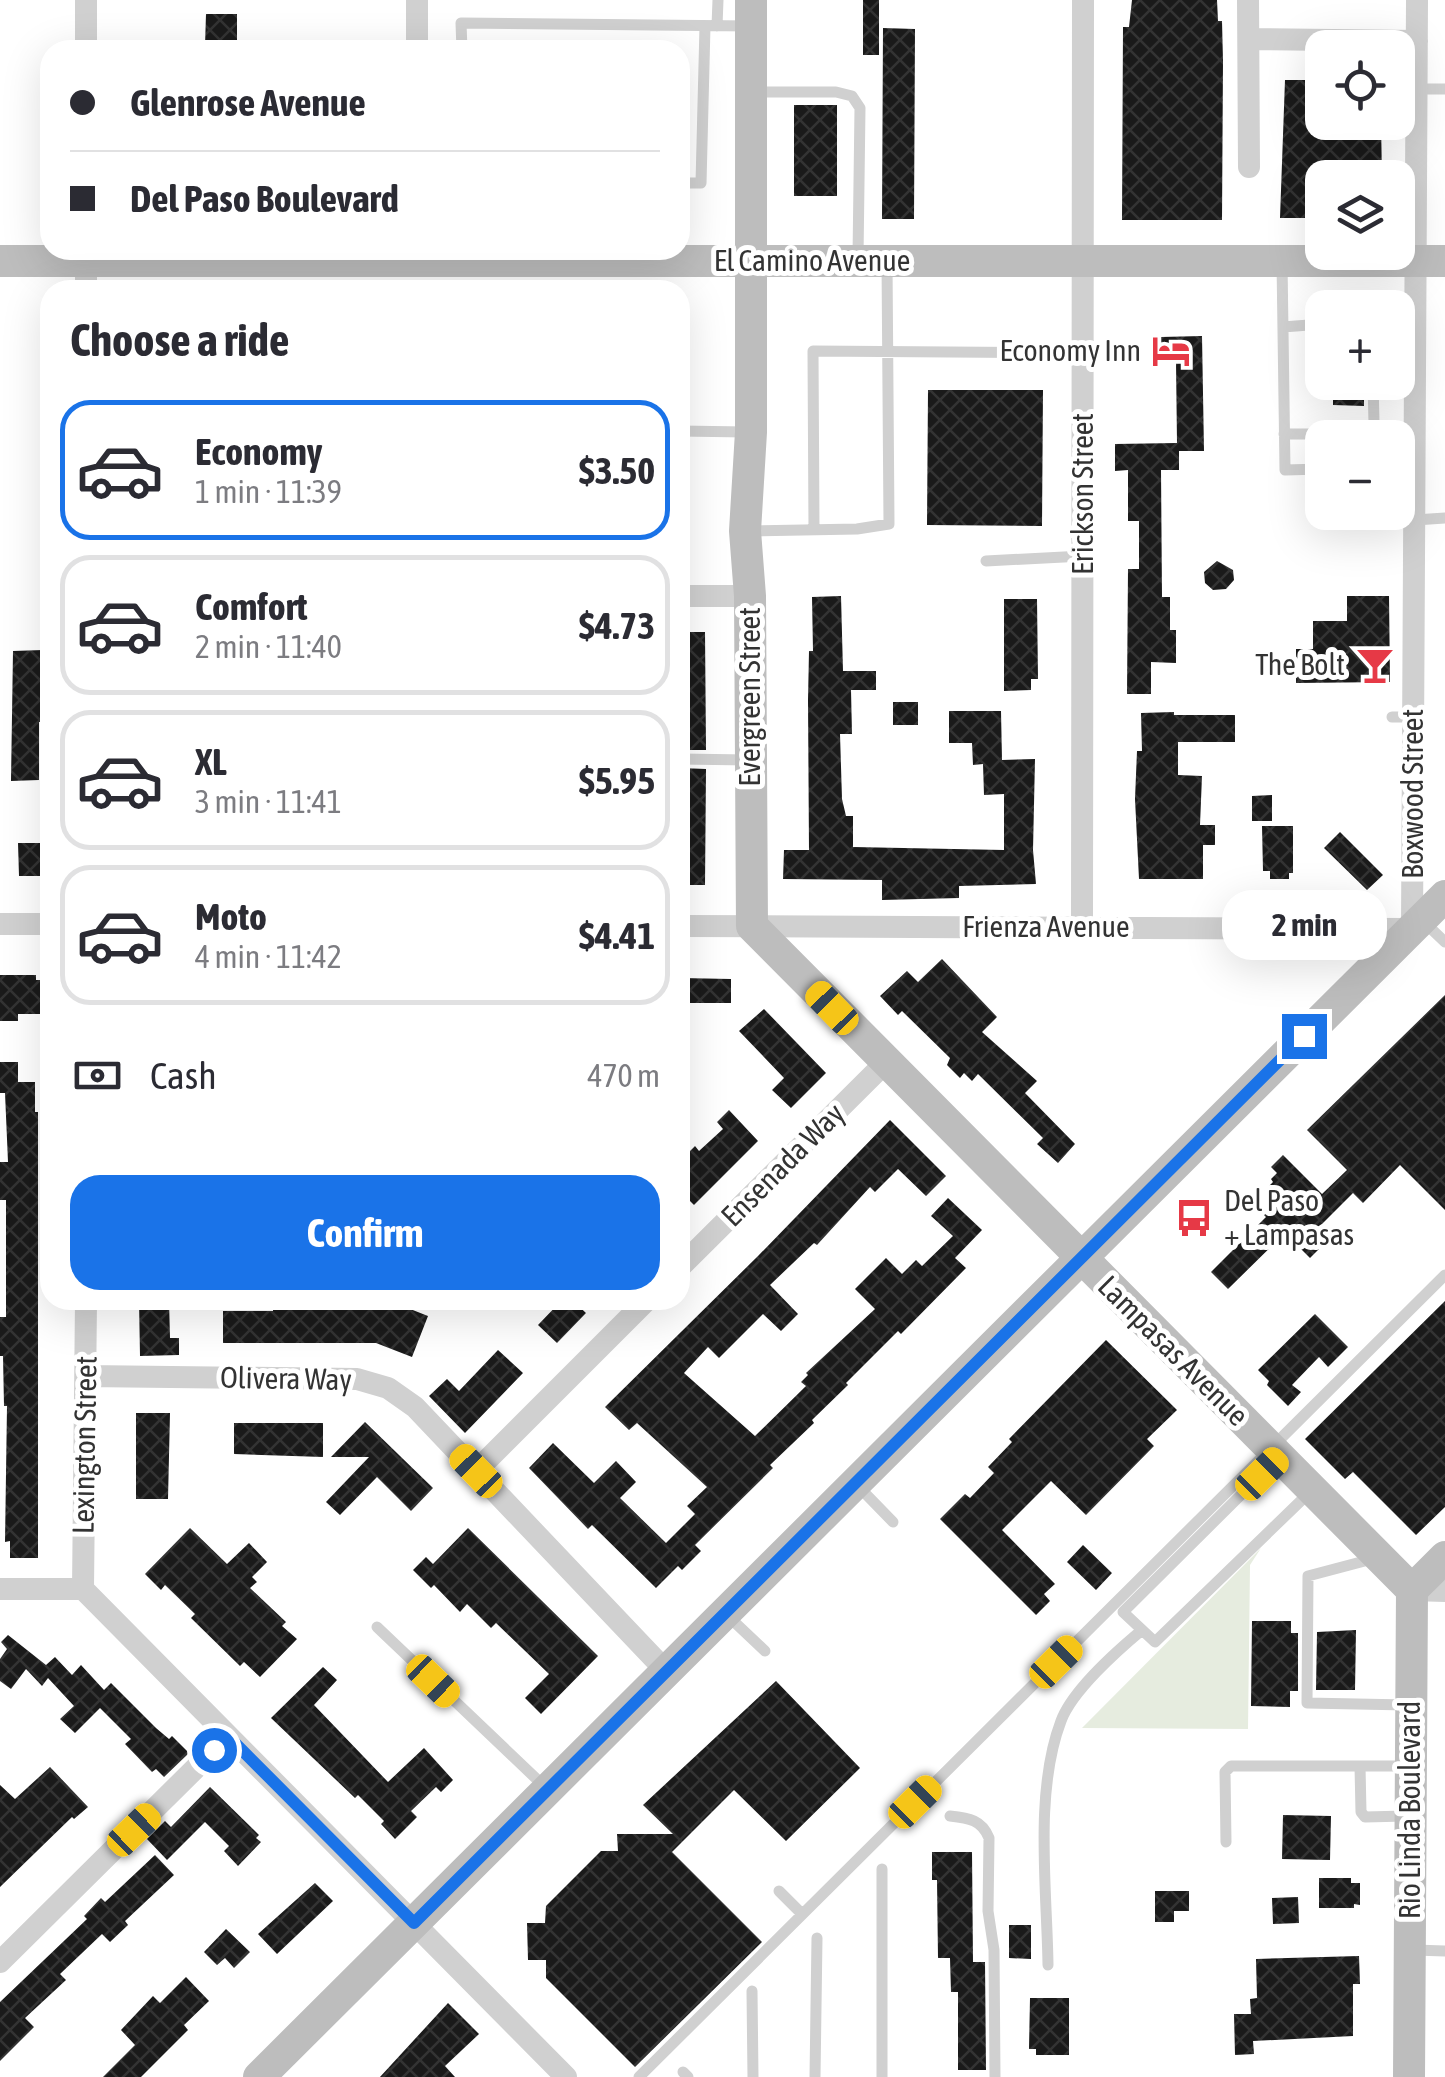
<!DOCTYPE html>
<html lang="en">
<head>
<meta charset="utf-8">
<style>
	:root { --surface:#fff; --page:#f2f2f3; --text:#2b2b33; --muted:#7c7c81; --line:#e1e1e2; --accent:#1a73e8 }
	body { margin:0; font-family:"Asap Condensed",sans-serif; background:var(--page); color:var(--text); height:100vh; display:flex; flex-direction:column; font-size:38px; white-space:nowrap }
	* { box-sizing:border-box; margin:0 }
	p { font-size:32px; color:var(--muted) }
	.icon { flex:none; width:55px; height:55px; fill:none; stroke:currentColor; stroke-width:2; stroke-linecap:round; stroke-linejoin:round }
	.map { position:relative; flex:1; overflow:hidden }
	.details { position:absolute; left:40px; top:280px; width:650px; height:1030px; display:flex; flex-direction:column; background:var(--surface); border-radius:30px; box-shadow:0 10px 40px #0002 }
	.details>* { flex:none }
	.banner { position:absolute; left:40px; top:40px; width:650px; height:220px; border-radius:30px; box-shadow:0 10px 40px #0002; display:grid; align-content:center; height:220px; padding:0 30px; background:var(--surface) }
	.fabs { position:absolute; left:1305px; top:30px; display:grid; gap:20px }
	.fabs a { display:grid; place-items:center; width:110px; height:110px; border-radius:20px; background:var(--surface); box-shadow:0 10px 40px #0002; font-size:50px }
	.end { position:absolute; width:45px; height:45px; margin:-22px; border:12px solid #1a73e8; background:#fff; box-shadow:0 0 0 5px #fff }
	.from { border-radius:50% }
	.bubble { position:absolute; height:70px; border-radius:30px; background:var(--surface); box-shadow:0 10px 40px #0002; font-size:32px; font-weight:700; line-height:70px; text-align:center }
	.car { position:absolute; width:30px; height:60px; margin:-30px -15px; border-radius:12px; box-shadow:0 0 8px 2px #0007; background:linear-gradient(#f5c518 24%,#345 0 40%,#f5c518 0 76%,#345 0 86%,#f5c518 0) }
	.banner b { display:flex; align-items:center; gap:35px; height:95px; font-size:38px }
	.banner b+b { border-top:2px solid var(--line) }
	.banner i { width:25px; height:25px; background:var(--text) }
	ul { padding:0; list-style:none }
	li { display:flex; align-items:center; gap:30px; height:140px; margin:0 20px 15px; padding:0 10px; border:5px solid var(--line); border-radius:30px }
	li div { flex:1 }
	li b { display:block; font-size:38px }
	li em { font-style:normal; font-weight:700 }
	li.active { border-color:var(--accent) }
	li>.icon { width:90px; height:90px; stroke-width:1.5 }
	h2 { padding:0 30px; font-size:45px; line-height:120px }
	.pay { display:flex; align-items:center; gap:25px; height:110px; padding:0 30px; font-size:38px }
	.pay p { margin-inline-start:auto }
	.primary-button { display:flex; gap:20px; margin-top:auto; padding:20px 30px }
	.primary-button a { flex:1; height:115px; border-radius:30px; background:var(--accent); color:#fff; font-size:40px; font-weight:700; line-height:115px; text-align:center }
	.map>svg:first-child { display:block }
	.grass { fill:#e6ecdf }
	.building { fill:url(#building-cross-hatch) }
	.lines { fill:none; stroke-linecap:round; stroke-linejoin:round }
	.lane { stroke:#d0d0d0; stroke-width:11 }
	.street { stroke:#d0d0d0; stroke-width:22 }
	.secondary { stroke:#bdbdbd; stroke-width:32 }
	.route { stroke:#1a73e8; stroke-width:12 }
	.labels { text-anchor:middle; stroke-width:10; stroke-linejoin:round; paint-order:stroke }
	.street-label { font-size:30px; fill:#333; stroke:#fff }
	.poi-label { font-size:30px; fill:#333; stroke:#fff; text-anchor:end }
</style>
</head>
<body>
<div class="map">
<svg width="1445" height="2077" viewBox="0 0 1445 2077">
	<defs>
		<pattern id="building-cross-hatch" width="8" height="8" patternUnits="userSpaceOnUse" patternTransform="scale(2.5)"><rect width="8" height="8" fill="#1a1a1a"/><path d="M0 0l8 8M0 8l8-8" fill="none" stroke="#333"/></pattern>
	</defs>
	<rect width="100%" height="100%" fill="#fff"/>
	<path class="grass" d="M1261 1548 1250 1565 1248 1729 1082 1728Z"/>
	<path class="building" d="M863 0H879V55H863Z
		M1132 0H1217L1218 21H1222L1223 61 1222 220H1122L1123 27H1129Z
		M206 14H237V46H205Z
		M883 28 915 29 914 219H882Z
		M1285 80H1318L1319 122H1381L1382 178H1322V197H1317V218H1280Z
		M794 105H837V196H794Z
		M1202 336 1204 451H1179V470H1161L1162 597H1170V630H1176V663L1151 662V694H1127L1128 569H1139V521H1128V470L1115 471V444L1177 443 1176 362H1161V337Z
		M1333 382H1364V406L1333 405Z
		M928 390H1043L1042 526 927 525Z
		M1217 561 1233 570 1234 580 1226 589 1213 590 1205 583 1204 572Z
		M841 596 843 671H876V690H851L852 734H840L842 799 846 816H853V847L1004 850V794L984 795 983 764 973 765 972 743H949V711H1001L1002 760 1035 759 1033 850 1036 884 959 886V898L882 900V880L783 879 784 850H809L808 700 809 651H813L812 597Z
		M1347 596H1389L1390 682 1296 683V649H1313V621H1347Z
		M1004 599H1037L1038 679H1031V690L1004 691Z
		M680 632H705L706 750H680Z
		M43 650 45 722H39V780L11 781 13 651Z
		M893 702H918V725H893Z
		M1174 712V715H1235V742H1178V775L1202 776 1200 825H1215V845H1203V879H1139L1135 799 1137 751H1142L1141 713Z
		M680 768 706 769 705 885H680Z
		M1272 795V821H1252V796Z
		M1262 826H1293V873H1289V879H1270V871H1263Z
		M1340 832 1383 875 1367 890 1324 848Z
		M18 843H50V876H19Z
		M942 959 997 1017 982 1032 1037 1081 1025 1093 1075 1144 1058 1163 1037 1144 1043 1138 978 1074 972 1081 964 1073 960 1078 947 1065 950 1058 902 1011 898 1015 880 996 907 971 918 982Z
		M0 975H36V980H41V1014H18V1021H0Z
		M681 978 731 979V1003H681Z
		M1445 995V1210L1400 1165 1363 1203 1353 1193 1316 1230 1327 1241 1310 1258 1285 1233 1228 1289 1211 1272 1266 1217 1252 1203 1273 1182 1271 1179 1277 1173 1271 1167 1283 1155 1322 1194 1347 1170 1307 1130Z
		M764 1009 826 1073 791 1108 772 1090 784 1078 739 1031Z
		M0 1062H18V1082H35V1112H38V1558H10V1541L5 1542 7 1406H4L3 1356H0V1317H6V1200H0V1162H8L5 1093H0Z
		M729 1110 758 1141 694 1205 690 1201 680 1211V1161L695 1146 699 1151 723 1129 717 1122Z
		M890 1120 946 1176 926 1196 898 1169 875 1192 870 1187 817 1245 814 1243 770 1285 798 1314 781 1331 763 1314 719 1358 708 1347 684 1373 755 1436 806 1386 801 1382 808 1375 806 1373 875 1309 855 1289 886 1258 902 1274 916 1260 922 1266 953 1236 931 1216 948 1198 982 1230 955 1258 966 1268 901 1334 898 1331 846 1383 848 1385 812 1420 814 1423 770 1465 773 1468 695 1545 701 1551 682 1570 678 1566 656 1588 592 1525 588 1529 529 1468 553 1443 594 1483 616 1461 636 1482 620 1498 666 1543 695 1514 687 1506 707 1487 637 1423 629 1430 605 1407 758 1256Z
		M139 1300H169L170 1338H179V1355L140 1356Z
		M273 1300H402L400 1305 428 1316 412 1357 376 1343H223V1311H273Z
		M562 1300H572L586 1313 557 1343 538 1325Z
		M1445 1301V1507L1416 1535 1353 1472 1345 1479 1305 1439Z
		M1315 1314 1348 1347 1328 1367 1319 1357 1292 1385 1301 1392 1288 1406 1267 1385 1269 1381 1258 1370Z
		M1106 1340 1177 1410 1147 1439 1154 1446 1086 1515 1051 1481 1002 1530 1055 1584 1044 1594 1050 1601 1036 1615 940 1519 965 1494 970 1498 994 1473 988 1467 1012 1442 1009 1439Z
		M498 1350 523 1373 465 1433 429 1396 447 1379 459 1391Z
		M136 1413H170L168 1499H136Z
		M365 1422 433 1488 411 1511 377 1477 340 1515 326 1502 369 1457H331Z
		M234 1423H323V1457L234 1454Z
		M190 1528 227 1564 249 1543 267 1562 252 1577 257 1582 250 1588 286 1622 282 1626 297 1639 260 1677 244 1662 240 1666 191 1618 195 1614 165 1585 161 1590 145 1574Z
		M468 1528 598 1656 541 1714 525 1698 549 1674 496 1623 491 1628 467 1604 460 1612 434 1585 431 1588 413 1570 426 1557 433 1564Z
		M1083 1545 1112 1573 1096 1590 1067 1562Z
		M1252 1621H1291V1633H1298V1691H1290V1707L1251 1706Z
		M1356 1630 1355 1690H1316L1317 1632Z
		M8 1635 46 1665 55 1657 72 1675 81 1665 104 1690 111 1683 156 1728 169 1739 172 1736 189 1753 164 1777 156 1769 152 1772 125 1744 131 1739 100 1708 75 1733 60 1719 74 1706 48 1678 42 1686 26 1669 11 1689 0 1681V1659L7 1649 1 1642Z
		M323 1667 337 1680 314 1705 388 1782 424 1748 453 1780 441 1792 436 1787 411 1811 417 1817 395 1839 381 1824 384 1821 358 1795 355 1798 271 1718Z
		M776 1681 860 1768 786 1841 734 1790 672 1852 762 1942 635 2067 546 1978V1960H528L527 1923H545L546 1906 601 1851H618L617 1834H673L643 1805Z
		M50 1767 88 1807 74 1819 72 1817 0 1887V1785L15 1799Z
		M210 1787 259 1835 256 1838 261 1842 238 1866 224 1851 229 1846 205 1822 167 1860 147 1839 165 1821 171 1827Z
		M1283 1815 1331 1816 1330 1860 1282 1859Z
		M932 1852H972L973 1962H985L986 2070H958V1992H951L950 1958H938L937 1880H932Z
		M155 1855 174 1875 125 1921 128 1925 110 1942 102 1934 60 1974 66 1980 25 2018 34 2027 0 2061V2002L87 1919 84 1916 101 1898 105 1902Z
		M1319 1878H1351V1883H1360V1905L1354 1904V1908H1319Z
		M315 1883 333 1901 277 1954 258 1934Z
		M1155 1891H1189V1911H1174V1922H1155Z
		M1298 1897 1299 1923 1273 1924 1272 1898Z
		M1009 1925H1031V1959L1009 1958Z
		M226 1929 250 1952 234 1968 225 1958 217 1965 204 1952Z
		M1359 1956 1360 1984H1353V2036L1253 2041 1254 2054 1235 2055 1234 2014H1251L1250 1999 1257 1998 1256 1959Z
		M186 1977 209 2001 184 2025 188 2030 141 2077H103L135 2045 121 2030 153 1996 160 2003Z
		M1030 1998H1069V2055H1036V2049H1029Z
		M448 2003 479 2034 445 2066 455 2077H380Z"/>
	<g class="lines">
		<path class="lane" d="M717 26 718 0
			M462 50 461 23 750 26
			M1417 89H1445
			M754 92H836L852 96 860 108 858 257
			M680 183H701L705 26
			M1282 262 1285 470 1322 469
			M1283 327 1322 324
			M680 431 746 432
			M1284 434H1365L1374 423 1373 382
			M1415 520 1445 518
			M814 530 813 351 1083 353
			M749 531 857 529 889 524 887 262
			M986 561 1083 556
			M1392 717H1413
			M680 759 749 760
			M1423 921 1445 942
			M1276 1460 1123 1612 1155 1642 1311 1491
			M857 1485 893 1522
			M1376 1558 1308 1576 1307 1703 1407 1705
			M728 1616 765 1651
			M377 1627 545 1787
			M1360 1766 1361 1812 1365 1817 1406 1816
			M950 1816C969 1818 982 1820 989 1838L988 1911 994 1950 995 2077
			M1226 1842 1225 1772 1231 1766H1407
			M882 1869V2077
			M779 1891 802 1914
			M1414 1950 1445 1951
			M1048 1965C1047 1889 1034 1792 1061 1721 1072 1691 1118 1650 1142 1630
			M752 1991 753 2077
			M683 2072 688 2077
			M639 2077 1445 1275
			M815 2077 817 1938"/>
		<path class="street" d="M1248 0 1249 167
			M1249 39 1417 41
			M86 50V0
			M417 50V0
			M86 250V290
			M680 596H750
			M0 924H50
			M680 926 1412 929 1417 0
			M1082 927 1083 0
			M680 1267 886 1062
			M86 1376 357 1379 388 1388 415 1407 666 1671
			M476 1471 647 1300
			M0 1589H83L566 2077
			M83 1589 86 1300
			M1412 1590 1445 1591
			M0 1962 228 1736"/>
		<path class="secondary" d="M751 0V432L745 531 750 596 752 926 1412 1590
			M0 261H1445
			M259 2077 1445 896
			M1409 2077 1412 1590 1445 1557"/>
	</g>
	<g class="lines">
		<path class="route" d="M214 1750 228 1736 414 1923 1304 1036"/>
	</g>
	<defs>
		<g id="hotel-bare" transform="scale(3)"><path d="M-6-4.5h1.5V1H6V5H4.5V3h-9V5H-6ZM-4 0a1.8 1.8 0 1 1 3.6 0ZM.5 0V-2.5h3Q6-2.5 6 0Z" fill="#e63946" stroke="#fff" stroke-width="2.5" paint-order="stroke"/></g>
		<g id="bar-bare" transform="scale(3)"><path d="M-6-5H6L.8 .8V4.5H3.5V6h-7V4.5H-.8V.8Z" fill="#e63946" stroke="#fff" stroke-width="2.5" paint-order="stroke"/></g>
		<g id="bus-bare" transform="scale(3)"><path d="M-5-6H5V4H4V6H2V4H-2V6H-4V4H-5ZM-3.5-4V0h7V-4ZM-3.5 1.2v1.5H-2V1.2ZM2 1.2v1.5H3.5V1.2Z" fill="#e63946" stroke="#fff" stroke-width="2.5" paint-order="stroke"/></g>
	</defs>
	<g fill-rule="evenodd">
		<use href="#hotel-bare" x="1171" y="351"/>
		<use href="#bar-bare" x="1375" y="665"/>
		<use href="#bus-bare" x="1194" y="1218"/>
	</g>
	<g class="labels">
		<g class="street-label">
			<text x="812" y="271">El Camino Avenue</text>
			<text transform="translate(1083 494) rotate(-90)" y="10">Erickson Street</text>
			<text transform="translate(750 697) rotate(-90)" y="10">Evergreen Street</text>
			<text transform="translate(1413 794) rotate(-90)" y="10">Boxwood Street</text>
			<text x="1046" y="937">Frienza Avenue</text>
			<text transform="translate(783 1165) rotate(-45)" y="10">Ensenada Way</text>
			<text transform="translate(1173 1351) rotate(45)" y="10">Lampasas Avenue</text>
			<text transform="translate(286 1379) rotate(1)" y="10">Olivera Way</text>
			<text transform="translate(85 1445) rotate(-89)" y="10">Lexington Street</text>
			<text transform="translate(1410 1810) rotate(-90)" y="10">Rio Linda Boulevard</text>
		</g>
		<g class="poi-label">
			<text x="1141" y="361">Economy Inn</text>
			<text x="1345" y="675">The Bolt</text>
			<text x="1224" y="1211" text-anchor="start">Del Paso<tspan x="1224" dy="34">+ Lampasas</tspan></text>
		</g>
	</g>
</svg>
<div class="fabs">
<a><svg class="icon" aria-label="locate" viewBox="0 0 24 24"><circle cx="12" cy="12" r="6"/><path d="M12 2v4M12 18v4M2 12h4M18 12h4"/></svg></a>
<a><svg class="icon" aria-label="layers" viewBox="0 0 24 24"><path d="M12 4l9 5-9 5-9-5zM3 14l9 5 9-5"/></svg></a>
<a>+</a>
<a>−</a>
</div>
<i class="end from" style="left:214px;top:1750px"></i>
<i class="end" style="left:1304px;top:1036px"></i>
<div class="bubble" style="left:1222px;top:890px;width:165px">2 min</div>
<i class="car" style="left:832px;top:1008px;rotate:316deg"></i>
<i class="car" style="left:476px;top:1471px;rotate:316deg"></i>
<i class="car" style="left:1262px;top:1474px;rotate:45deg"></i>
<i class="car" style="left:1056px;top:1662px;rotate:45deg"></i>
<i class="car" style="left:433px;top:1681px;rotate:134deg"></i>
<i class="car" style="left:915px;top:1802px;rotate:45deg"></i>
<i class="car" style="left:134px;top:1830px;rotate:46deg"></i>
<div class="banner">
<b><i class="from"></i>Glenrose Avenue</b>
<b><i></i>Del Paso Boulevard</b>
</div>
<section class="details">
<h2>Choose a ride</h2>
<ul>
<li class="active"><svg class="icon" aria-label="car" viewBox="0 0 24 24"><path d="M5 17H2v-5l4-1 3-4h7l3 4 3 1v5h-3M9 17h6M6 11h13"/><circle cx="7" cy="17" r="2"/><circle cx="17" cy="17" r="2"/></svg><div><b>Economy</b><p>1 min · 11:39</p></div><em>$3.50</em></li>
<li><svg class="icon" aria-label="car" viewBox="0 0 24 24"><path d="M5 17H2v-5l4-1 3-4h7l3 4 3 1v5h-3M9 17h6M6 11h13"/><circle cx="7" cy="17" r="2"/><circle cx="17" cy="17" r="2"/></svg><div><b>Comfort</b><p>2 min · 11:40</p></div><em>$4.73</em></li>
<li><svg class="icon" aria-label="car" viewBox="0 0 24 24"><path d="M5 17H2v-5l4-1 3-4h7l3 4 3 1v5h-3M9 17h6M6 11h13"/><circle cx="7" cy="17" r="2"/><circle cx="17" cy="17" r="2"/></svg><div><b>XL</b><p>3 min · 11:41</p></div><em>$5.95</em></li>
<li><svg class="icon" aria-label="car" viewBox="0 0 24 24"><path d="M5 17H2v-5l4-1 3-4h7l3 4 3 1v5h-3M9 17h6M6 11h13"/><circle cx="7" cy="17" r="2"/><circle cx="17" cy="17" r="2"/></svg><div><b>Moto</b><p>4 min · 11:42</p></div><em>$4.41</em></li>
</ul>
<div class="pay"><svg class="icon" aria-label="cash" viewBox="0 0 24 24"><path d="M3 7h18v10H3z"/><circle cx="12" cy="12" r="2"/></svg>Cash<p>470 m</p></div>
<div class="primary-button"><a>Confirm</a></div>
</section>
</div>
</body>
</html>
